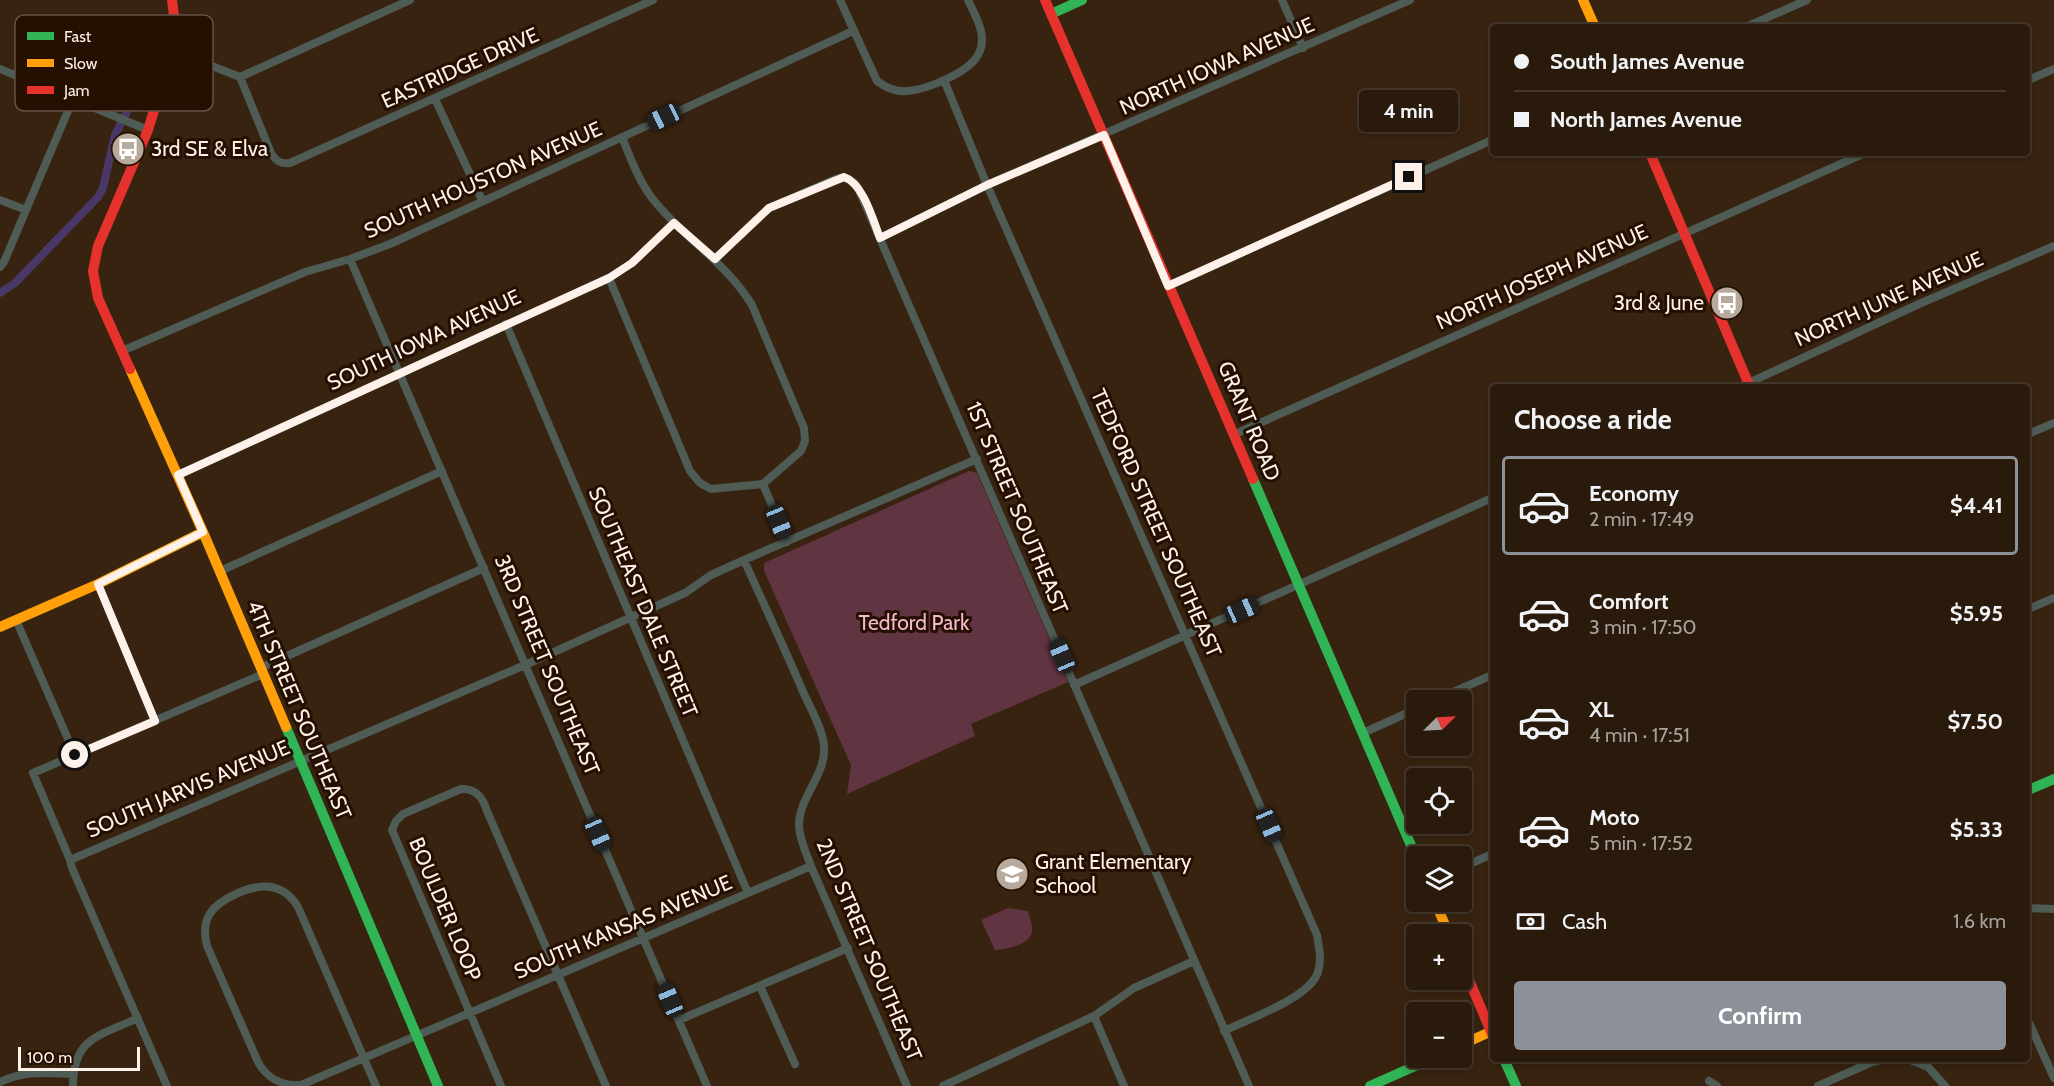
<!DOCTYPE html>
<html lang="en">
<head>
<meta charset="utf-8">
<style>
	:root { --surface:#291a0c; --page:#312315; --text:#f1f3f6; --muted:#a5a19d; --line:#45382d; --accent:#8c9099 }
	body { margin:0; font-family:Cabin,sans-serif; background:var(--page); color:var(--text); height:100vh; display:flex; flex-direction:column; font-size:22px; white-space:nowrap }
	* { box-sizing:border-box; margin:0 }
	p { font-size:20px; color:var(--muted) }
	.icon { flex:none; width:33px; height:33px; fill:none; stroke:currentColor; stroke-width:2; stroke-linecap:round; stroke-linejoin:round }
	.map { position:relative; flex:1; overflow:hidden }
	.panel { position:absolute; left:1490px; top:384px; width:540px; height:678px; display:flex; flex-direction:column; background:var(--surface); border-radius:6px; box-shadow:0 3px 9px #0003,0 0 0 2px var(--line) }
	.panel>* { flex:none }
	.guide { position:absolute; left:1490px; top:24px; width:540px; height:132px; border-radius:6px; box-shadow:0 3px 9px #0003,0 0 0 2px var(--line); display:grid; align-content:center; height:132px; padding:0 24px; background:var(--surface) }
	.needle { width:39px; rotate:66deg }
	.buttons { position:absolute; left:1406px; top:690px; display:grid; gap:12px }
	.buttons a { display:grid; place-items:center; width:66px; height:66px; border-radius:6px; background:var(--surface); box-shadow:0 3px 9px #0003,0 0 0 2px var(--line); font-size:30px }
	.scale { position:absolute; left:18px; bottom:15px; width:122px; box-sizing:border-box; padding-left:6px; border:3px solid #fef1e9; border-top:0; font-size:16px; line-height:21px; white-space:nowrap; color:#fef1e9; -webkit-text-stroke:4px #240f01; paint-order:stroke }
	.end { position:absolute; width:27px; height:27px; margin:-14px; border:8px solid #fef1e9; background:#111; box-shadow:0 0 0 3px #111 }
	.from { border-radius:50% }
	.bubble { position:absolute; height:42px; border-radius:6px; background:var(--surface); box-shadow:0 3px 9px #0003,0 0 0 2px var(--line); font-size:20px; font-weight:700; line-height:42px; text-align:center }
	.car { position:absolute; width:18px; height:36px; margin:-18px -9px; border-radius:8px; box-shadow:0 0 4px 2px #0007; background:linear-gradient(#222 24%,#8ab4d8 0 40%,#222 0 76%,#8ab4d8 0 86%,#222 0) }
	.guide b { display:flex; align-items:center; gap:21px; height:57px; font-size:22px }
	.guide b+b { border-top:2px solid var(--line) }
	.guide i { width:15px; height:15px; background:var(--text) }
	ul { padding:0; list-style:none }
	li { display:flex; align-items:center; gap:18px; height:99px; margin:0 12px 9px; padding:0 12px; border:3px solid transparent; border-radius:6px }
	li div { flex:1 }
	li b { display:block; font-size:22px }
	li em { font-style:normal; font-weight:700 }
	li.on { border-color:var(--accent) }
	li>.icon { width:54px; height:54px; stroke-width:1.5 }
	h2 { padding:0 24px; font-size:27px; line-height:72px }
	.pay { display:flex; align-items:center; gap:15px; height:66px; padding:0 24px; font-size:22px }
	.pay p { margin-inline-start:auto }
	.cta { display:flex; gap:12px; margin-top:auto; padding:12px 24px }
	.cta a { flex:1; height:69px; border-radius:6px; background:var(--accent); color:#fff; font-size:24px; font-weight:700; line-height:69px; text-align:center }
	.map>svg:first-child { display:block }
	.green { fill:#613441 }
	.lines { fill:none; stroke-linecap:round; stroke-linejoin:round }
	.canal { stroke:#493767; stroke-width:8 }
	.street { stroke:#4e5c55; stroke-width:8 }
	.fast { stroke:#30b455; stroke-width:10 }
	.slow { stroke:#ff9f0a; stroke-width:10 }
	.jam { stroke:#e5322d; stroke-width:10 }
	.route { stroke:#fef1e9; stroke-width:8 }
	.labels { text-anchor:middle; stroke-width:6; stroke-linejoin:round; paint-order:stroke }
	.street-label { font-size:21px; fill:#fef1e9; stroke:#240f01 }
	.poi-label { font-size:21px; fill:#fef1e9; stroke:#240f01; text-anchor:start }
	.park-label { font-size:21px; fill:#f4b9cc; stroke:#240f01 }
	.key { fill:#240f01; stroke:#655347; stroke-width:1.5 }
	.key-label { font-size:16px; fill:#fef1e9 }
</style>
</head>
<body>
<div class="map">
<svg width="2054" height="1086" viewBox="0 0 2054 1086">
	<rect width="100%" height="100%" fill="#372310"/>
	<path class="green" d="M969 471 977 473 1068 682 971 724 975 736 847 794 851 765 764 571V563Z
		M1008 908 1028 911C1029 916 1031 921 1032 926 1035 945 1008 949 995 950L981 920Z"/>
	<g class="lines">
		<path class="canal" d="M0 293 15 283 98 197 103 188 115 135 145 76"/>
		<path class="street" d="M840 0 877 81C886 88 895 92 907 91 926 90 971 72 979 53 988 35 975 16 968 0
			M1282 0 1303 48
			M1746 27 1807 0
			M171 50 240 77
			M0 69 148 130
			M240 77 271 153C276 161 280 164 290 163L653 0
			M240 77 410 0
			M944 80 987 185 1317 935C1319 948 1322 959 1318 972 1310 998 1248 1019 1224 1031
			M2026 81 2054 69
			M435 99 482 200
			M622 137C631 160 640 184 656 203 687 240 727 264 752 305L804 428 805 441 801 451 763 484
			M0 200 26 210
			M880 238 987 185 1410 0
			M350 259 707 1086
			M715 259 769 208 836 179C846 176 850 179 857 186L1249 1086
			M0 267 4 262 73 99
			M609 278 690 471 700 483 711 489 763 484
			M1168 286 1492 140
			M506 324 748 893
			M122 351 305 272 350 259 390 244 853 31
			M1740 387 1919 304 2054 246
			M1233 435 1865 153
			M2026 435 2054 423
			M178 475 609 278 632 263 674 223
			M763 484 787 542
			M744 560C764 605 785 649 804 694 811 709 822 728 824 745 827 775 798 797 799 827 800 840 806 853 811 866L907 1086
			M220 571 442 471
			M98 584 155 721
			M2026 610 2054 598
			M16 620 75 755
			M260 668 484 568
			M1074 685 1492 498
			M1435 700 1492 675
			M1363 733 1416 709
			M70 860 525 665 685 593 711 575 744 560 977 459
			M1461 868 1492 854
			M2026 908 2054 909
			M760 986 795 1064
			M1094 1016 1124 1086
			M2026 1016 2054 1078
			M679 1020 848 948
			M1908 1059 1928 1067 1945 1086
			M1709 1081 1717 1086
			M0 1082C26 1070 45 1073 73 1074
			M73 1086C73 1037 100 1036 138 1018
			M167 1086 72 868 70 860 33 773 263 674
			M376 1086 298 907C283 882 260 883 236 894 212 905 200 918 207 946L258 1062C267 1079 283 1086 301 1085 471 1012 642 940 811 866
			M501 1086 392 830 396 821 403 814 461 789C476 788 483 798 487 811L606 1086
			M943 1086 1094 1016 1134 988 1194 961
			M1818 1086 1872 1062 1884 1059"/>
		<path class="fast" d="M1051 14 1082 0
			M1253 479 1416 857
			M286 727 438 1086
			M2026 791 2054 779
			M1504 1059 1516 1086
			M1370 1086 1433 1058"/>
		<path class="slow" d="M1583 0 1595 27
			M130 369 203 532 286 727
			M0 627 98 584 203 532
			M1435 902 1449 934
			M1461 1045 1492 1031"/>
		<path class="jam" d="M1045 0 1253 479
			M1650 153 1750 387
			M130 369 98 298 93 271 98 246 148 130 166 72 175 24 172 0
			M1461 961 1492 1034"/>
	</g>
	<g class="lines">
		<path class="route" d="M75 755 155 721 98 584 203 532 178 475 609 278 632 263 674 223 715 259 769 208 844 177C863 183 873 220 880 238L987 185 1104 135 1168 286 1409 177"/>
	</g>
	<defs>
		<g id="bus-disc" transform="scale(1.725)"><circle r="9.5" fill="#b8a99d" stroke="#240f01"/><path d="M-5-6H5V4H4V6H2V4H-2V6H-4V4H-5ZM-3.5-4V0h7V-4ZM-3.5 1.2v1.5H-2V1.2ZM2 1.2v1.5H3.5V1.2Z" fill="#fff"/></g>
		<g id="school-disc" transform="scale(1.725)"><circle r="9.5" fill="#b8a99d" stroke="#240f01"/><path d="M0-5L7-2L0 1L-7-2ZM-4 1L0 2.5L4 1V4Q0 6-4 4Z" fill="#fff"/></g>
	</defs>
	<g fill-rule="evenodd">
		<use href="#bus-disc" x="128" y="149"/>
		<use href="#bus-disc" x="1727" y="303"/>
		<use href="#school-disc" x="1012" y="874"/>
	</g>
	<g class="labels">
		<g class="street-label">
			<text transform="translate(1217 66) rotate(-24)" y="7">NORTH IOWA AVENUE</text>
			<text transform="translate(460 68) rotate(-24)" y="7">EASTRIDGE DRIVE</text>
			<text transform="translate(483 180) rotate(-24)" y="7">SOUTH HOUSTON AVENUE</text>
			<text transform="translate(1542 277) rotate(-24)" y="7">NORTH JOSEPH AVENUE</text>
			<text transform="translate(1889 299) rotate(-24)" y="7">NORTH JUNE AVENUE</text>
			<text transform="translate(424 340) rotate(-25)" y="7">SOUTH IOWA AVENUE</text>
			<text transform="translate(1249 421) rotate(67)" y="7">GRANT ROAD</text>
			<text transform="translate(1017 508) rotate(67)" y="7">1ST STREET SOUTHEAST</text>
			<text transform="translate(1156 523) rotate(66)" y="7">TEDFORD STREET SOUTHEAST</text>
			<text transform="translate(643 602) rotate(67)" y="7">SOUTHEAST DALE STREET</text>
			<text transform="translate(547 665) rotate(67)" y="7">3RD STREET SOUTHEAST</text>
			<text transform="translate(299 710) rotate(67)" y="7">4TH STREET SOUTHEAST</text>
			<text transform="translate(188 789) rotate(-23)" y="7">SOUTH JARVIS AVENUE</text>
			<text transform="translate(445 909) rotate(67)" y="7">BOULDER LOOP</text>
			<text transform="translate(623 927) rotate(-23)" y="7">SOUTH KANSAS AVENUE</text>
			<text transform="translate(869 950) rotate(67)" y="7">2ND STREET SOUTHEAST</text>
		</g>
		<g class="poi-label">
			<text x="151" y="156">3rd SE &amp; Elva</text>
			<text x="1704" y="310" text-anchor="end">3rd &amp; June</text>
			<text x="1035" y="869">Grant Elementary<tspan x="1035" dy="24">School</tspan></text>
		</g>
		<g class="park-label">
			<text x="914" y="630">Tedford Park</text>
		</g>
	</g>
	<rect x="15" y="15" width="198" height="96" rx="9" class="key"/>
	<rect x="27" y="32" width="27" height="8" fill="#30b455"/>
	<rect x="27" y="59" width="27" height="8" fill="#ff9f0a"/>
	<rect x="27" y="86" width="27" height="8" fill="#e5322d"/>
	<g class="key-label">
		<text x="64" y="42">Fast</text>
		<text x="64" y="69">Slow</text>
		<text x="64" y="96">Jam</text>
	</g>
</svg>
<div class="buttons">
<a><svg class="needle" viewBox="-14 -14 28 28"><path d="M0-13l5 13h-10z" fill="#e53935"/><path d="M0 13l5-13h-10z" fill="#a5a19d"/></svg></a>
<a><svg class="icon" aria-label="locate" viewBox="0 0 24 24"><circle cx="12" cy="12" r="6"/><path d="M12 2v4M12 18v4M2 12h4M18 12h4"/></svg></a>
<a><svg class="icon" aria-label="layers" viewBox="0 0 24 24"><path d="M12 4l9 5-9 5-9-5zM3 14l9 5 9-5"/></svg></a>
<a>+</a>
<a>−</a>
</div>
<div class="scale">100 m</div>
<i class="end from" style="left:75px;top:755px"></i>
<i class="end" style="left:1409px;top:177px"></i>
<div class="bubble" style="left:1359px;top:90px;width:99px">4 min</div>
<i class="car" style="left:664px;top:117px;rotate:245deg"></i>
<i class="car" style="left:779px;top:522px;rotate:158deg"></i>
<i class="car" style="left:1242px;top:610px;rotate:66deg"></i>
<i class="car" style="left:1062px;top:656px;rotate:337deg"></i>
<i class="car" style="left:1269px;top:825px;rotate:156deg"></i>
<i class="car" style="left:598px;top:834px;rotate:156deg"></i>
<i class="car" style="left:670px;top:1000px;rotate:337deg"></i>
<div class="guide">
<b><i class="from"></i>South James Avenue</b>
<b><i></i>North James Avenue</b>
</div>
<section class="panel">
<h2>Choose a ride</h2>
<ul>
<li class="on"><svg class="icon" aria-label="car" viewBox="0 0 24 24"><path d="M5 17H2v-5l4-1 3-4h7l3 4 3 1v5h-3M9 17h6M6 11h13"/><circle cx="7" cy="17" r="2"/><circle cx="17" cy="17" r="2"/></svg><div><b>Economy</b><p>2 min · 17:49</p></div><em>$4.41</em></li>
<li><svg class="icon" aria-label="car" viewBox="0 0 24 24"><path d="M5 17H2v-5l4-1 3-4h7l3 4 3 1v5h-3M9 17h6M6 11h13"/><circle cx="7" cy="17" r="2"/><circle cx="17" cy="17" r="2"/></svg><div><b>Comfort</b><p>3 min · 17:50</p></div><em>$5.95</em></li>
<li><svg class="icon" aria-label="car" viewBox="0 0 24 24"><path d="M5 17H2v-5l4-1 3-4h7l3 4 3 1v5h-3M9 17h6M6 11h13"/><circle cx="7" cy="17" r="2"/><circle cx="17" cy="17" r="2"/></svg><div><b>XL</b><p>4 min · 17:51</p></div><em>$7.50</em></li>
<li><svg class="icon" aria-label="car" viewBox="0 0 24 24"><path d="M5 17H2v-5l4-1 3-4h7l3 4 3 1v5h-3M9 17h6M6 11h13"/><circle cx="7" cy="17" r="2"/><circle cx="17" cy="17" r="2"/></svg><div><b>Moto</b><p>5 min · 17:52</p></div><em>$5.33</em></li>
</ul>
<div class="pay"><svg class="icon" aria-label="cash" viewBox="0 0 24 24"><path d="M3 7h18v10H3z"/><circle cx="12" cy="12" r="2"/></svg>Cash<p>1.6 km</p></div>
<div class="cta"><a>Confirm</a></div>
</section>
</div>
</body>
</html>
